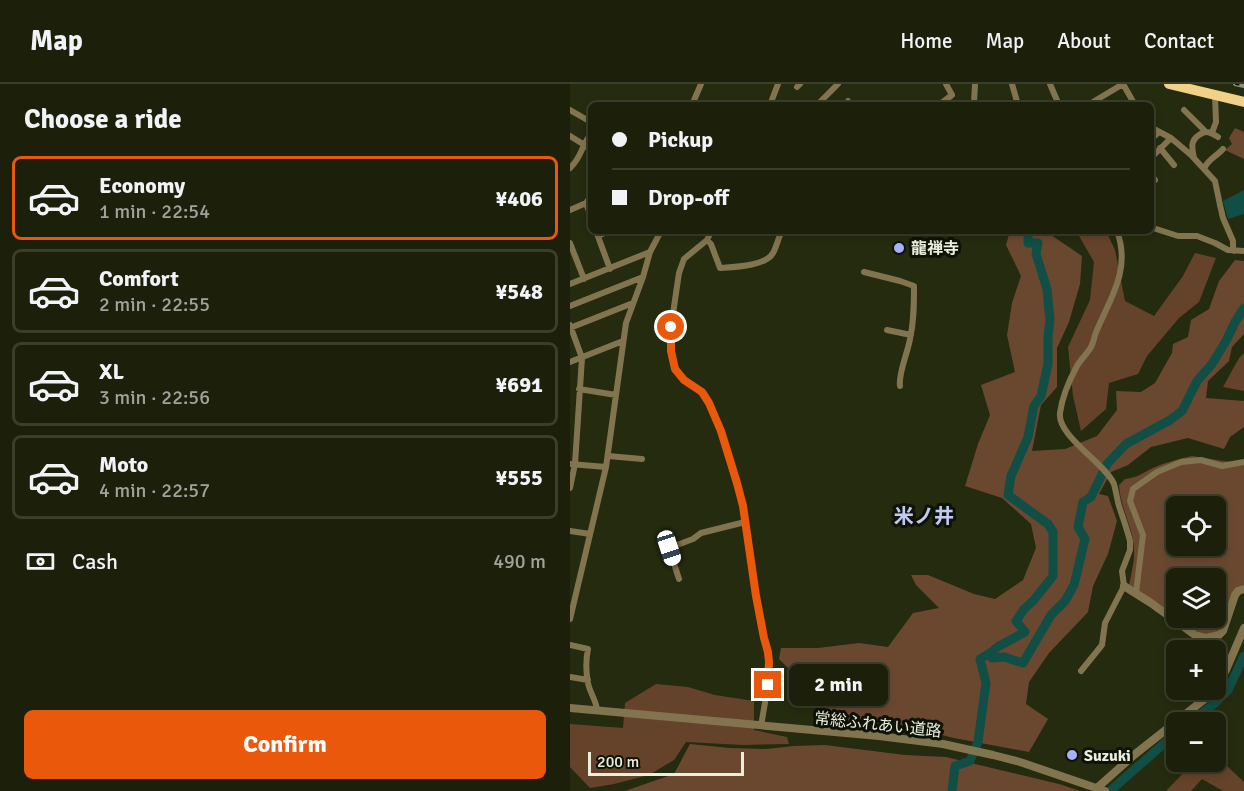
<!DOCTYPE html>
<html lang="en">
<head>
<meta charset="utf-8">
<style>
	:root { --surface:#1c200a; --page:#252813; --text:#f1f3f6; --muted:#a0a39c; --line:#3a3e2b; --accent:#ea580c }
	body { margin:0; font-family:Signika,"Noto Sans JP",sans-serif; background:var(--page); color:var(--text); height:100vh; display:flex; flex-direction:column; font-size:22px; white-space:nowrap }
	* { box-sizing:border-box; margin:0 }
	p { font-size:20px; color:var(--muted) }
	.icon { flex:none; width:33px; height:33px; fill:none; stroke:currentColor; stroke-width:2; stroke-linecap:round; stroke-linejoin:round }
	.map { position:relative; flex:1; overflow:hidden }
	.sheet { display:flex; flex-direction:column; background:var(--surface); width:570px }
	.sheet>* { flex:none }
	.top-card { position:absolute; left:18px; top:18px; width:566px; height:132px; border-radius:9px; box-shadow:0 3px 9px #0003,0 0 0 2px var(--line); display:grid; align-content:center; height:132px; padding:0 24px; background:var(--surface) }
	.buttons { position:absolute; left:596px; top:412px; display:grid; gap:12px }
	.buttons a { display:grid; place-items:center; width:60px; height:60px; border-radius:9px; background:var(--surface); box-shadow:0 3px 9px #0003,0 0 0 2px var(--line); font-size:30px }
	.scale { position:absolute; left:18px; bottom:15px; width:156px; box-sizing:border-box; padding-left:6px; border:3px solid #eaefdd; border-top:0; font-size:16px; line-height:21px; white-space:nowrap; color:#eaefdd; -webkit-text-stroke:4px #0f1206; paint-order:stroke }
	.end { position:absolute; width:27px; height:27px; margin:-14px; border:8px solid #ea580c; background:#fff; box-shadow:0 0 0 3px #fff }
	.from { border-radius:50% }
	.bubble { position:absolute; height:42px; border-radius:9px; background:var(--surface); box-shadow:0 3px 9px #0003,0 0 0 2px var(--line); font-size:20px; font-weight:800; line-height:42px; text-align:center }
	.car { position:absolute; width:18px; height:36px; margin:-18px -9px; border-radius:8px; box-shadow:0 0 4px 2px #0007; background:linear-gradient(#fff 24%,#345 0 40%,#fff 0 76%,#345 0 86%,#fff 0) }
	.top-card b { display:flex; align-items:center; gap:21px; height:57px; font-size:22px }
	.top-card b+b { border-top:2px solid var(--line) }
	.top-card i { width:15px; height:15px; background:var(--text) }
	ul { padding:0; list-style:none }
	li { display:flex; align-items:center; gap:18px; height:84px; margin:0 12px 9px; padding:0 12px; border:3px solid var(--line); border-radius:9px }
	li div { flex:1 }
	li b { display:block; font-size:22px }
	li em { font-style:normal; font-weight:800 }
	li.active { border-color:var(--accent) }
	li>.icon { width:54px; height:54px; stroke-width:1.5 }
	h2 { padding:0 24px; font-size:27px; line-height:72px }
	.pay { display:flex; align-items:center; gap:15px; height:66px; padding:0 24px; font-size:22px }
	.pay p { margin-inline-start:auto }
	.primary-button { display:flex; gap:12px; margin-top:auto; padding:12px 24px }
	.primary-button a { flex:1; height:69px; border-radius:9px; background:var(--accent); color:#fff; font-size:24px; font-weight:800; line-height:69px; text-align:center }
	header { display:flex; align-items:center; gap:36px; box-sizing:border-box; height:84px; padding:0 30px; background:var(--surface); border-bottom:2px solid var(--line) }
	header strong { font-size:28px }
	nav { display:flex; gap:33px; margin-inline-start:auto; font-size:21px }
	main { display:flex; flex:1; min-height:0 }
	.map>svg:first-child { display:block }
	.green { fill:#6a4830; fill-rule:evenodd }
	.forest { fill:#65432a }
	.water { fill:#104e46 }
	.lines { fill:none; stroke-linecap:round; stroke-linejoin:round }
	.river { stroke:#104e46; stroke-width:9 }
	.minor { stroke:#837450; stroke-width:6 }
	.tertiary { stroke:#837450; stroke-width:8 }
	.trunk { stroke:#f0d186; stroke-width:10 }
	.rail-casing { stroke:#8e937c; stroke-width:4 }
	.rail { stroke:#0f1206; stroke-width:1.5; stroke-dasharray:4.5; stroke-linecap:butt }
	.route { stroke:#ea580c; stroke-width:8 }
	.poi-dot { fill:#a7b0fc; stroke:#0f1206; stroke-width:2 }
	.labels { text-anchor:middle; stroke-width:6; stroke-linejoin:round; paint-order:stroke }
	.poi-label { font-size:16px; font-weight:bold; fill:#eaefdd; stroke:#0f1206; text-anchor:start }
	.street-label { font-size:16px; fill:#eaefdd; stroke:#0f1206 }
	.quarter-label { font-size:20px; font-weight:bold; fill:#c2c9f3; stroke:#0f1206 }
</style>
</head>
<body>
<header>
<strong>Map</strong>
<nav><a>Home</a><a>Map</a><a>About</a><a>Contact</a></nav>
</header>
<main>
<section class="sheet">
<h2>Choose a ride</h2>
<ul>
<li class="active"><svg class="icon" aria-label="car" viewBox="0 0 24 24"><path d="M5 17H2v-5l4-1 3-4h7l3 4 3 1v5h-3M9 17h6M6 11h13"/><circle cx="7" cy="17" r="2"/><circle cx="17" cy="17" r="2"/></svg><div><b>Economy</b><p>1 min · 22:54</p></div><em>¥406</em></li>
<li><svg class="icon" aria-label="car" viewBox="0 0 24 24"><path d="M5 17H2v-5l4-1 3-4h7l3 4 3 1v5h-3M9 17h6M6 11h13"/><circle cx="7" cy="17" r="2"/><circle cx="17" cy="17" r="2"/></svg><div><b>Comfort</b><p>2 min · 22:55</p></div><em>¥548</em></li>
<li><svg class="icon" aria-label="car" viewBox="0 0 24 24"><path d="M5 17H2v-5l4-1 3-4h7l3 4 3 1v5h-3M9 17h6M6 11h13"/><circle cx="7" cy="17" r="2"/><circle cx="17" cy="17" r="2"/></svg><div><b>XL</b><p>3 min · 22:56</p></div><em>¥691</em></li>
<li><svg class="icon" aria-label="car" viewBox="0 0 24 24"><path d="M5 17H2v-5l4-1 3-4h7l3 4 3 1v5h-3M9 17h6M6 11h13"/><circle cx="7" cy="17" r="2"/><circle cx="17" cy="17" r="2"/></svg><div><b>Moto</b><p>4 min · 22:57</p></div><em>¥555</em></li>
</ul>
<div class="pay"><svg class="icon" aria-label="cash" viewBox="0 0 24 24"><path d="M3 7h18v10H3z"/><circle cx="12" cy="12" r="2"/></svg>Cash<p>490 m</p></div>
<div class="primary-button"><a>Confirm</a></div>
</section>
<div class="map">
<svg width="674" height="707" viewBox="0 0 674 707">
	<rect width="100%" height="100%" fill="#252b0e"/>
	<path class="green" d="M665 44 674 48V75L655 66 662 60 659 54Z
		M440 147H480L481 151 512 172 510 200 499 238 487 264V303L471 321 462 367 495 365 527 352 547 326 546 307 571 308 585 299 602 269 603 260 618 253 621 236 639 225 649 197 665 176 674 177V250L662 263 659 277 638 297 636 314 674 317V343L660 353 654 365 618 354 581 363 558 381 541 388 529 410 538 412 547 437 538 470 523 502 518 528 479 569 459 598 456 620 478 635 459 668 384 654 344 644 262 636 232 598 209 575 211 564H248L289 559 318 563 343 529 369 524 346 501 341 491H358L404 510 425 515 453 496 466 464 461 440 432 414 395 402 408 360 420 331 411 301 445 288 437 251 442 219 451 192 436 161Z
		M622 372 653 377 674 379V503L650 545C636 559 620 543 607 534H645V495H606V533L559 502C561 490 565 477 564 465 563 443 550 423 549 401L555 395C569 393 571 390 583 384 596 378 609 375 622 372ZM606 423H645V462H606Z
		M120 660 159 664 196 665 224 662 255 661 335 671 376 673 489 700 510 707H55L104 690Z"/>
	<path class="forest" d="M491 147H536L545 166 555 217 584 232 613 192 625 169 646 174 629 218 609 234 577 272 568 290 539 299 536 325 511 347 503 312 498 263 520 216 524 178 509 152Z
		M674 269V307L653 303 669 274Z
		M86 600 118 603 145 611 184 617V646L217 653 219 660 173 661 116 658 104 676 79 691 44 700 20 704 0 683V640L53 644 55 619Z
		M657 682 674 698V707H653L632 695 621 707H596L619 683Z"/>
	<path class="water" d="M674 106V130L658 135 653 117Z"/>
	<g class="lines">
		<path class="river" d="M420 569 429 562 455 548 446 537 454 525 463 517 483 492V448L478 440 438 411 441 392 458 353 464 322 471 312 478 280V253L480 236 477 205 466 170 468 159H458V151L456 147
			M619 639 644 620 658 606 674 572
			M382 707 385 682 400 677 408 658 416 599 410 575 420 569 422 574 434 573 453 579 481 531 495 517 504 501 515 455 508 443 513 418 521 413 537 380 556 360 600 336 612 327 627 297 642 280 656 257 665 238 674 224
			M540 707 606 649"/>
		<path class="minor" d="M442 0 448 21
			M480 0 489 21
			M553 0 565 21
			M227 3 230 0
			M278 17 282 21
			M249 19 268 0
			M404 19 405 0
			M122 21 131 0
			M200 21 208 0
			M369 21 382 11 376 0
			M518 21 553 0
			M0 26 21 38
			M614 26 635 47
			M580 43 601 54 621 71 645 97 650 121 653 134 663 157V164L664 167
			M642 49 646 38 645 11
			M0 52 21 65
			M580 56 589 48
			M590 64 604 81
			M624 74C622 64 620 57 629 51 637 46 640 48 648 53
			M580 75 601 54
			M0 84C12 73 11 62 21 50
			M634 85C637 76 647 72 653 65
			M580 89 585 96
			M16 119 21 133
			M0 126 16 119 21 112
			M580 143 608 152H627L645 159 658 166 674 167
			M26 147 40 185
			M139 147V152L137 156 114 175 109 189 101 243V267L104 281 110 292 114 296 132 308 139 319 151 347 173 422 186 512 199 578 198 601 191 642
			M28 152 39 147
			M137 156 141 160 150 184C164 183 196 182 203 169 207 162 208 154 212 147
			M0 159 14 195
			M294 188 330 197 344 202C344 220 344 237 340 255 338 268 328 290 330 302
			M0 200 80 168
			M0 222 73 193
			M0 241 12 274 5 380 0 404
			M0 244 63 219
			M317 246 341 251
			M0 278 53 257
			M9 305 46 311
			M38 372 72 375
			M0 380 36 383
			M0 447 20 450
			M109 495 99 464 123 455 131 449 175 438
			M566 509 573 451 560 417 563 405 587 388 611 378 631 376 652 382 674 378
			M0 535 36 383 56 239 73 193 80 168 91 147
			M0 561 18 565C16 575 16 589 18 599 20 609 26 616 27 626
			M511 587 532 561 535 539 554 502 552 487 560 466V457C557 445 553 434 549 422 547 415 546 407 544 400 535 379 487 352 490 329 492 313 500 295 507 282 511 275 517 270 521 263 524 258 524 252 527 246 541 213 561 185 547 147
			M0 593 18 596"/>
		<path class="tertiary" d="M554 502 581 519 625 551 636 554 649 551 653 547 665 511 668 507 674 505
			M645 604 656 586 674 544
			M0 624 309 652 373 660 423 671 450 678 535 707
			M527 704 564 671 636 614 644 606"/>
		<path class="trunk" d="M599 0 674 18"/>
		<g class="rail-casing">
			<path id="rail" d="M665 0 674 2"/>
		</g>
		<use href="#rail" class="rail"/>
	</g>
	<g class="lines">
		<path class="route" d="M101 243V267L105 285 114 296 132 308 139 319 151 347 167 399 173 422 186 512 194 554 198 568 199 578 198 601"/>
	</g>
	<g class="poi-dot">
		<circle cx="329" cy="164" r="6"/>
		<circle cx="502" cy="671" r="6"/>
	</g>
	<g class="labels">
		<g class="poi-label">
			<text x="341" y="170">龍禅寺</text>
			<text x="514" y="677">Suzuki</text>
		</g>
		<g class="street-label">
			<text transform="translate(308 640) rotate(6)" y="6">常総ふれあい道路</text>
		</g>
		<g class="quarter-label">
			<text x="354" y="439">米ノ井</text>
		</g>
	</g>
</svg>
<div class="buttons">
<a><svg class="icon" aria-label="locate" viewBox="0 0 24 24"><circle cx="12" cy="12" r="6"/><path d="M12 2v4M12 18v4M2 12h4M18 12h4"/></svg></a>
<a><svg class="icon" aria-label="layers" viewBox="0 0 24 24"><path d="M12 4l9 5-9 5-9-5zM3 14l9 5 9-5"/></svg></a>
<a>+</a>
<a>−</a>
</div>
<div class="scale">200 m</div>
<i class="end from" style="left:101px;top:243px"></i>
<i class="end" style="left:198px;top:601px"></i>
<div class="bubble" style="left:219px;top:580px;width:99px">2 min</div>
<i class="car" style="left:99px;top:464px;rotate:162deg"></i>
<div class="top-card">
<b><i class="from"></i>Pickup</b>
<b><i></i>Drop-off</b>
</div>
</div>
</main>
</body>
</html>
